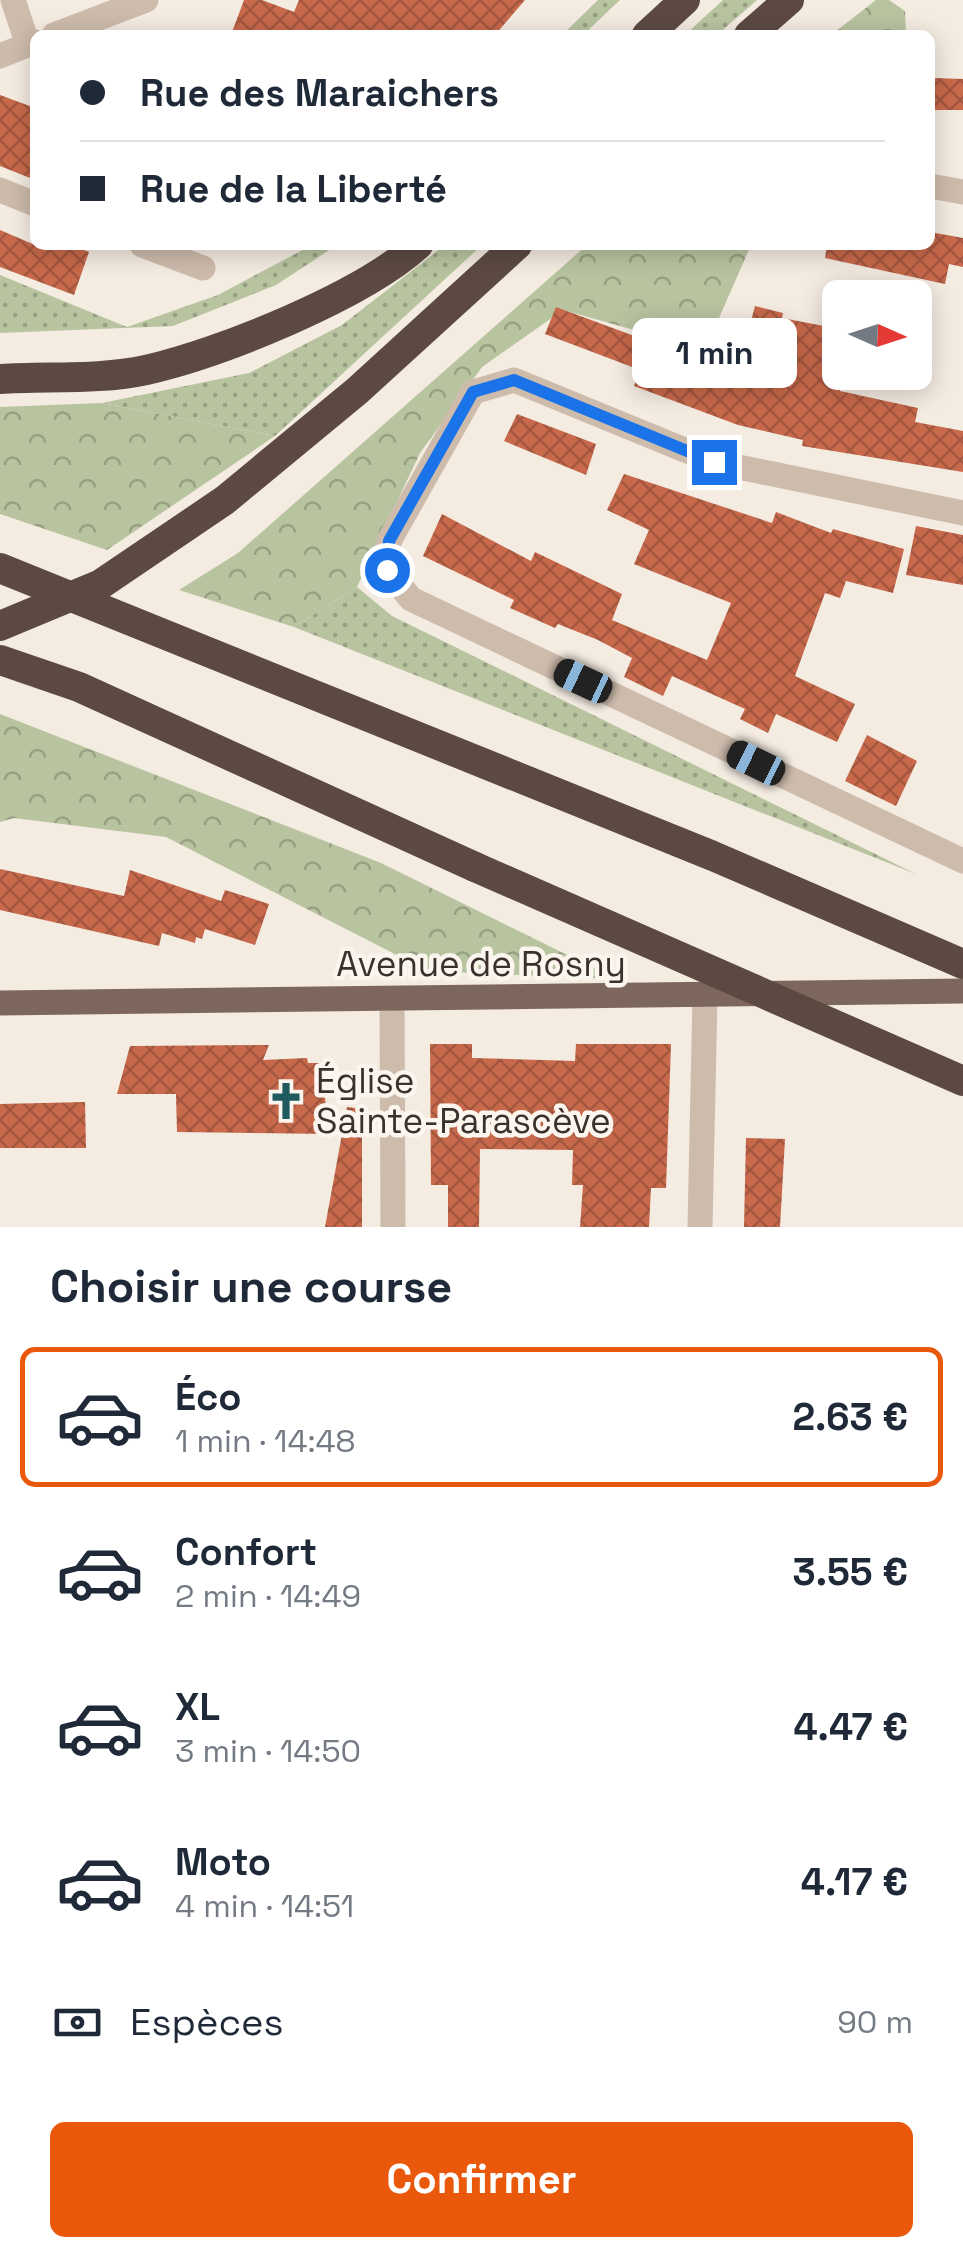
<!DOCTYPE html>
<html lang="fr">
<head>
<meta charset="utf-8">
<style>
	:root { --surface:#fff; --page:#f2f2f3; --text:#1f2937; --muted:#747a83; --line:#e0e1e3; --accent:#ea580c }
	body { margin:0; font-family:"Space Grotesk",sans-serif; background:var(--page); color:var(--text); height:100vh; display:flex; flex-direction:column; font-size:38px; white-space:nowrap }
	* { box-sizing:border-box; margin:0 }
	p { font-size:32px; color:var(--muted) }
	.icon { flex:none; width:55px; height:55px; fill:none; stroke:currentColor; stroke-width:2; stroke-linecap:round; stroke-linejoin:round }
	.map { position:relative; height:1227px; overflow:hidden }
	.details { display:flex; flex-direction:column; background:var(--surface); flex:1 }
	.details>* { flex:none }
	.guide { position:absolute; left:30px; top:30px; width:905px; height:220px; border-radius:15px; box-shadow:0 5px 25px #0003; display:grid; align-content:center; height:220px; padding:0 50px; background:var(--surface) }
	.needle { width:65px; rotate:93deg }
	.controls { position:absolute; left:822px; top:280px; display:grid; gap:20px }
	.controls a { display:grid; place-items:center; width:110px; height:110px; border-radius:15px; background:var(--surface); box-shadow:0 5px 25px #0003; font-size:50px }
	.end { position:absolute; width:45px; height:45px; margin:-22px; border:12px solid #1a73e8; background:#fff; box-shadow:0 0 0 5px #fff }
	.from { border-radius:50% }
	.bubble { position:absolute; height:70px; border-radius:15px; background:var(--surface); box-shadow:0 5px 25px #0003; font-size:32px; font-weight:700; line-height:70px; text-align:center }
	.car { position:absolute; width:30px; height:60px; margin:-30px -15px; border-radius:12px; box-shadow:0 0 8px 2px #0007; background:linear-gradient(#222 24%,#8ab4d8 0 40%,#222 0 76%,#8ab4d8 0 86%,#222 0) }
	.guide b { display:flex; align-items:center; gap:35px; height:95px; font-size:38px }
	.guide b+b { border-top:2px solid var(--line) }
	.guide i { width:25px; height:25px; background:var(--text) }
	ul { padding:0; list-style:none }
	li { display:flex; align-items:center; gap:30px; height:140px; margin:0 20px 15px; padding:0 30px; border:5px solid transparent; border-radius:15px }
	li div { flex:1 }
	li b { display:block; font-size:38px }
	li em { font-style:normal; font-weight:700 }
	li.active { border-color:var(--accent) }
	li>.icon { width:90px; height:90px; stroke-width:1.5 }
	h2 { padding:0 50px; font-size:45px; line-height:120px }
	.pay { display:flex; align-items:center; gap:25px; height:110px; padding:0 50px; font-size:38px }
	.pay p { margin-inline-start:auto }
	.button { display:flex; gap:20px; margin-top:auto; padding:20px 50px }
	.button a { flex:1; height:115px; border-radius:15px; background:var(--accent); color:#fff; font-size:40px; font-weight:700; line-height:115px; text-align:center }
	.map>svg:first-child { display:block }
	.grass { fill:url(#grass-dots) }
	.forest { fill:url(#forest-crowns) }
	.building { fill:url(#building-cross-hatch) }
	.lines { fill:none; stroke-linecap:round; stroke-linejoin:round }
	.street { stroke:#cdbbac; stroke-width:25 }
	.primary { stroke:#7d675c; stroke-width:25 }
	.highway { stroke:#5c4a42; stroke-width:30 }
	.highway-bridge { stroke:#5c4a42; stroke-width:30 }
	.route { stroke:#1a73e8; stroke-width:12 }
	.labels { text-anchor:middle; stroke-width:9; stroke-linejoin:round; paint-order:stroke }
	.street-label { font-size:35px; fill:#3b302b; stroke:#fbf5ee }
	.poi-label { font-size:35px; fill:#3b302b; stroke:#fbf5ee; text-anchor:start }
</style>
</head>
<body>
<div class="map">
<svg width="963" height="1227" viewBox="0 0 963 1227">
	<defs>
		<pattern id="grass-dots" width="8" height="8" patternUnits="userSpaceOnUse" patternTransform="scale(2.5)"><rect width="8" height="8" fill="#b8c4a0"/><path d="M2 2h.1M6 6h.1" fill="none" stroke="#97a083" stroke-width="1.8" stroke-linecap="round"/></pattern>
		<pattern id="forest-crowns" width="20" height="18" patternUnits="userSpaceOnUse" patternTransform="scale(2.5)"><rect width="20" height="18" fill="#b8c4a0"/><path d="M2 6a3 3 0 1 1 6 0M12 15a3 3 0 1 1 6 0" fill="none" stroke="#97a083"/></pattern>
		<pattern id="building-cross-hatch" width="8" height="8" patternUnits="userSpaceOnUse" patternTransform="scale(2.5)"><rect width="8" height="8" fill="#c8694b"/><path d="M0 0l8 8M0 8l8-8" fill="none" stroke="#a4573f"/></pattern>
	</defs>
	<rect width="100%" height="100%" fill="#f4ebe1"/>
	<path class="grass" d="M598 0H620L583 35H562Z
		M723 0H757L717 35H685Z
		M312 245H337L276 285 173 326 0 333V275L127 327 218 295Z
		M445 245H482L275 436 102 403 249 373 342 325Z
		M357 587 392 616 916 874 294 627Z"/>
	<path class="forest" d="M876 0H889L905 11 906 35H831Z
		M587 245H751L705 350 563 310 482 367 420 453 357 587 294 627 179 590 238 553Z
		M102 403 275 436 107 550 0 514V407Z
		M0 714 381 863 616 979 428 971 166 837 14 818 0 822Z"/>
	<path class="building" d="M244 0H262L294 12 299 0H525L495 35H231Z
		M933 78 963 79V110H930Z
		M0 95 35 108V180L0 166Z
		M0 230 35 245H71L89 252 74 295 0 267Z
		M930 232 963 238V267L949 264 945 284 825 258 827 245H930Z
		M755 306 783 313 782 318 840 329V391L918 408 915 422 963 431V472L802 446 803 440 738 425 634 386 640 370 545 334 556 307 702 361 719 320 748 332Z
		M517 414 596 444 586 475 504 441Z
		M624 474 772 523 776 512 831 533 833 529 904 549 893 593 846 581 840 598 825 593 795 676 855 704 837 742 776 714 768 733 740 719 745 709 672 676 663 696 624 677 632 658 598 640 558 624 555 628 510 608 514 600 423 556 442 514 531 561 535 552 622 594 612 620 707 660 731 603 634 564 649 530 607 510Z
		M916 526 963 535V585L906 575Z
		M867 735 917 761 896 806 845 781Z
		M0 869 124 896 130 870 221 901 225 890 269 904 255 945 205 929 202 939 196 937 195 943 162 933 159 946 0 910Z
		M430 1044H472V1058L575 1061 576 1044H671L666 1188H651L649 1227H580L583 1185H572L573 1150 480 1149 479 1227H448V1185H431Z
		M269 1045 263 1060 307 1058 308 1063H319L331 1134 177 1132 176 1094H117L130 1046Z
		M85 1102 86 1148H0V1104Z
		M347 1107 362 1109V1227H325Z
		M746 1138 785 1139 780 1227H744Z"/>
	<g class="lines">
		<path class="street" d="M13 0 28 45
			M54 35 146 0
			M0 56 35 42
			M930 186 963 192
			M0 190 35 204
			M142 245 203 268
			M963 513 714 462 514 380 473 392 389 541 387 570 411 599 963 861
			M392 1000 393 1227
			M700 1227 705 997"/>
		<path class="primary" d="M0 1003 963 991"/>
		<path class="highway" d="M647 35 685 0
			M749 35 789 0
			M0 379C47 376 101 380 146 370 221 353 362 296 418 245
			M0 626 101 584 225 500 357 391 517 245
			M0 660 79 687 475 867"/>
		<path class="highway-bridge" d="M0 568 713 856 963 964
			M475 867 963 1081"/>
	</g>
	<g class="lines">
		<path class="route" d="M387 570 389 541 473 392 514 380 714 462"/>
	</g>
	<defs>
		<g id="church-bare" transform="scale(3)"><path d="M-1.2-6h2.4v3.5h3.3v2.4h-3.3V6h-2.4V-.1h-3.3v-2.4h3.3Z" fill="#1f5a5e" stroke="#fbf5ee" stroke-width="2.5" paint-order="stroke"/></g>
	</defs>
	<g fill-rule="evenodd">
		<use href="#church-bare" x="286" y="1101"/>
	</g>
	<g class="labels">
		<g class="street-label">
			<text x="481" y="976">Avenue de Rosny</text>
		</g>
		<g class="poi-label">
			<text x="316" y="1093">Église<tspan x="316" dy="40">Sainte-Parascève</tspan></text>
		</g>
	</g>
</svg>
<div class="controls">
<a><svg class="needle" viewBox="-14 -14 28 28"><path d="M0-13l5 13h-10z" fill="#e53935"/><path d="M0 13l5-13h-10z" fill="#747a83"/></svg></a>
</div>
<i class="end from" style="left:387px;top:570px"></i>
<i class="end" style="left:714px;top:462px"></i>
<div class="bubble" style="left:632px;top:318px;width:165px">1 min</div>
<i class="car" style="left:583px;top:681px;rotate:295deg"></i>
<i class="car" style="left:756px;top:763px;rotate:296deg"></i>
<div class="guide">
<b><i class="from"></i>Rue des Maraichers</b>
<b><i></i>Rue de la Liberté</b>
</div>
</div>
<section class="details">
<h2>Choisir une course</h2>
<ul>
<li class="active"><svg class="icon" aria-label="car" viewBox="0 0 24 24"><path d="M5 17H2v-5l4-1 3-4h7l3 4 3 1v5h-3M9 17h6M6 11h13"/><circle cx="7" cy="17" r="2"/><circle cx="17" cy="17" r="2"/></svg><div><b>Éco</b><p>1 min · 14:48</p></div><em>2.63 €</em></li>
<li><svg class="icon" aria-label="car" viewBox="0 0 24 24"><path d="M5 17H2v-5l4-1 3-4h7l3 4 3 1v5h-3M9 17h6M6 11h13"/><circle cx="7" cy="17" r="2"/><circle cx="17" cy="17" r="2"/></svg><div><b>Confort</b><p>2 min · 14:49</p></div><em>3.55 €</em></li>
<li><svg class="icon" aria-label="car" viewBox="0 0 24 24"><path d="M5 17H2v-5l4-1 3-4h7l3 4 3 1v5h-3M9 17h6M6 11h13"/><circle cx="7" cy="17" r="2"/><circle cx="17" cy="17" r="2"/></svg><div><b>XL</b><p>3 min · 14:50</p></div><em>4.47 €</em></li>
<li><svg class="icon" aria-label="car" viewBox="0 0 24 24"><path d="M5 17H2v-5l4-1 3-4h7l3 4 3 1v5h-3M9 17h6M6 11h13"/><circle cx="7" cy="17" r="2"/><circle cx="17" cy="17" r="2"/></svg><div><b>Moto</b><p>4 min · 14:51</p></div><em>4.17 €</em></li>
</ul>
<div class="pay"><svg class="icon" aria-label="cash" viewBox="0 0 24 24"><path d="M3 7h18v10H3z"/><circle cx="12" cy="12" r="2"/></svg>Espèces<p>90 m</p></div>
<div class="button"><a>Confirmer</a></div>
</section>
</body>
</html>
